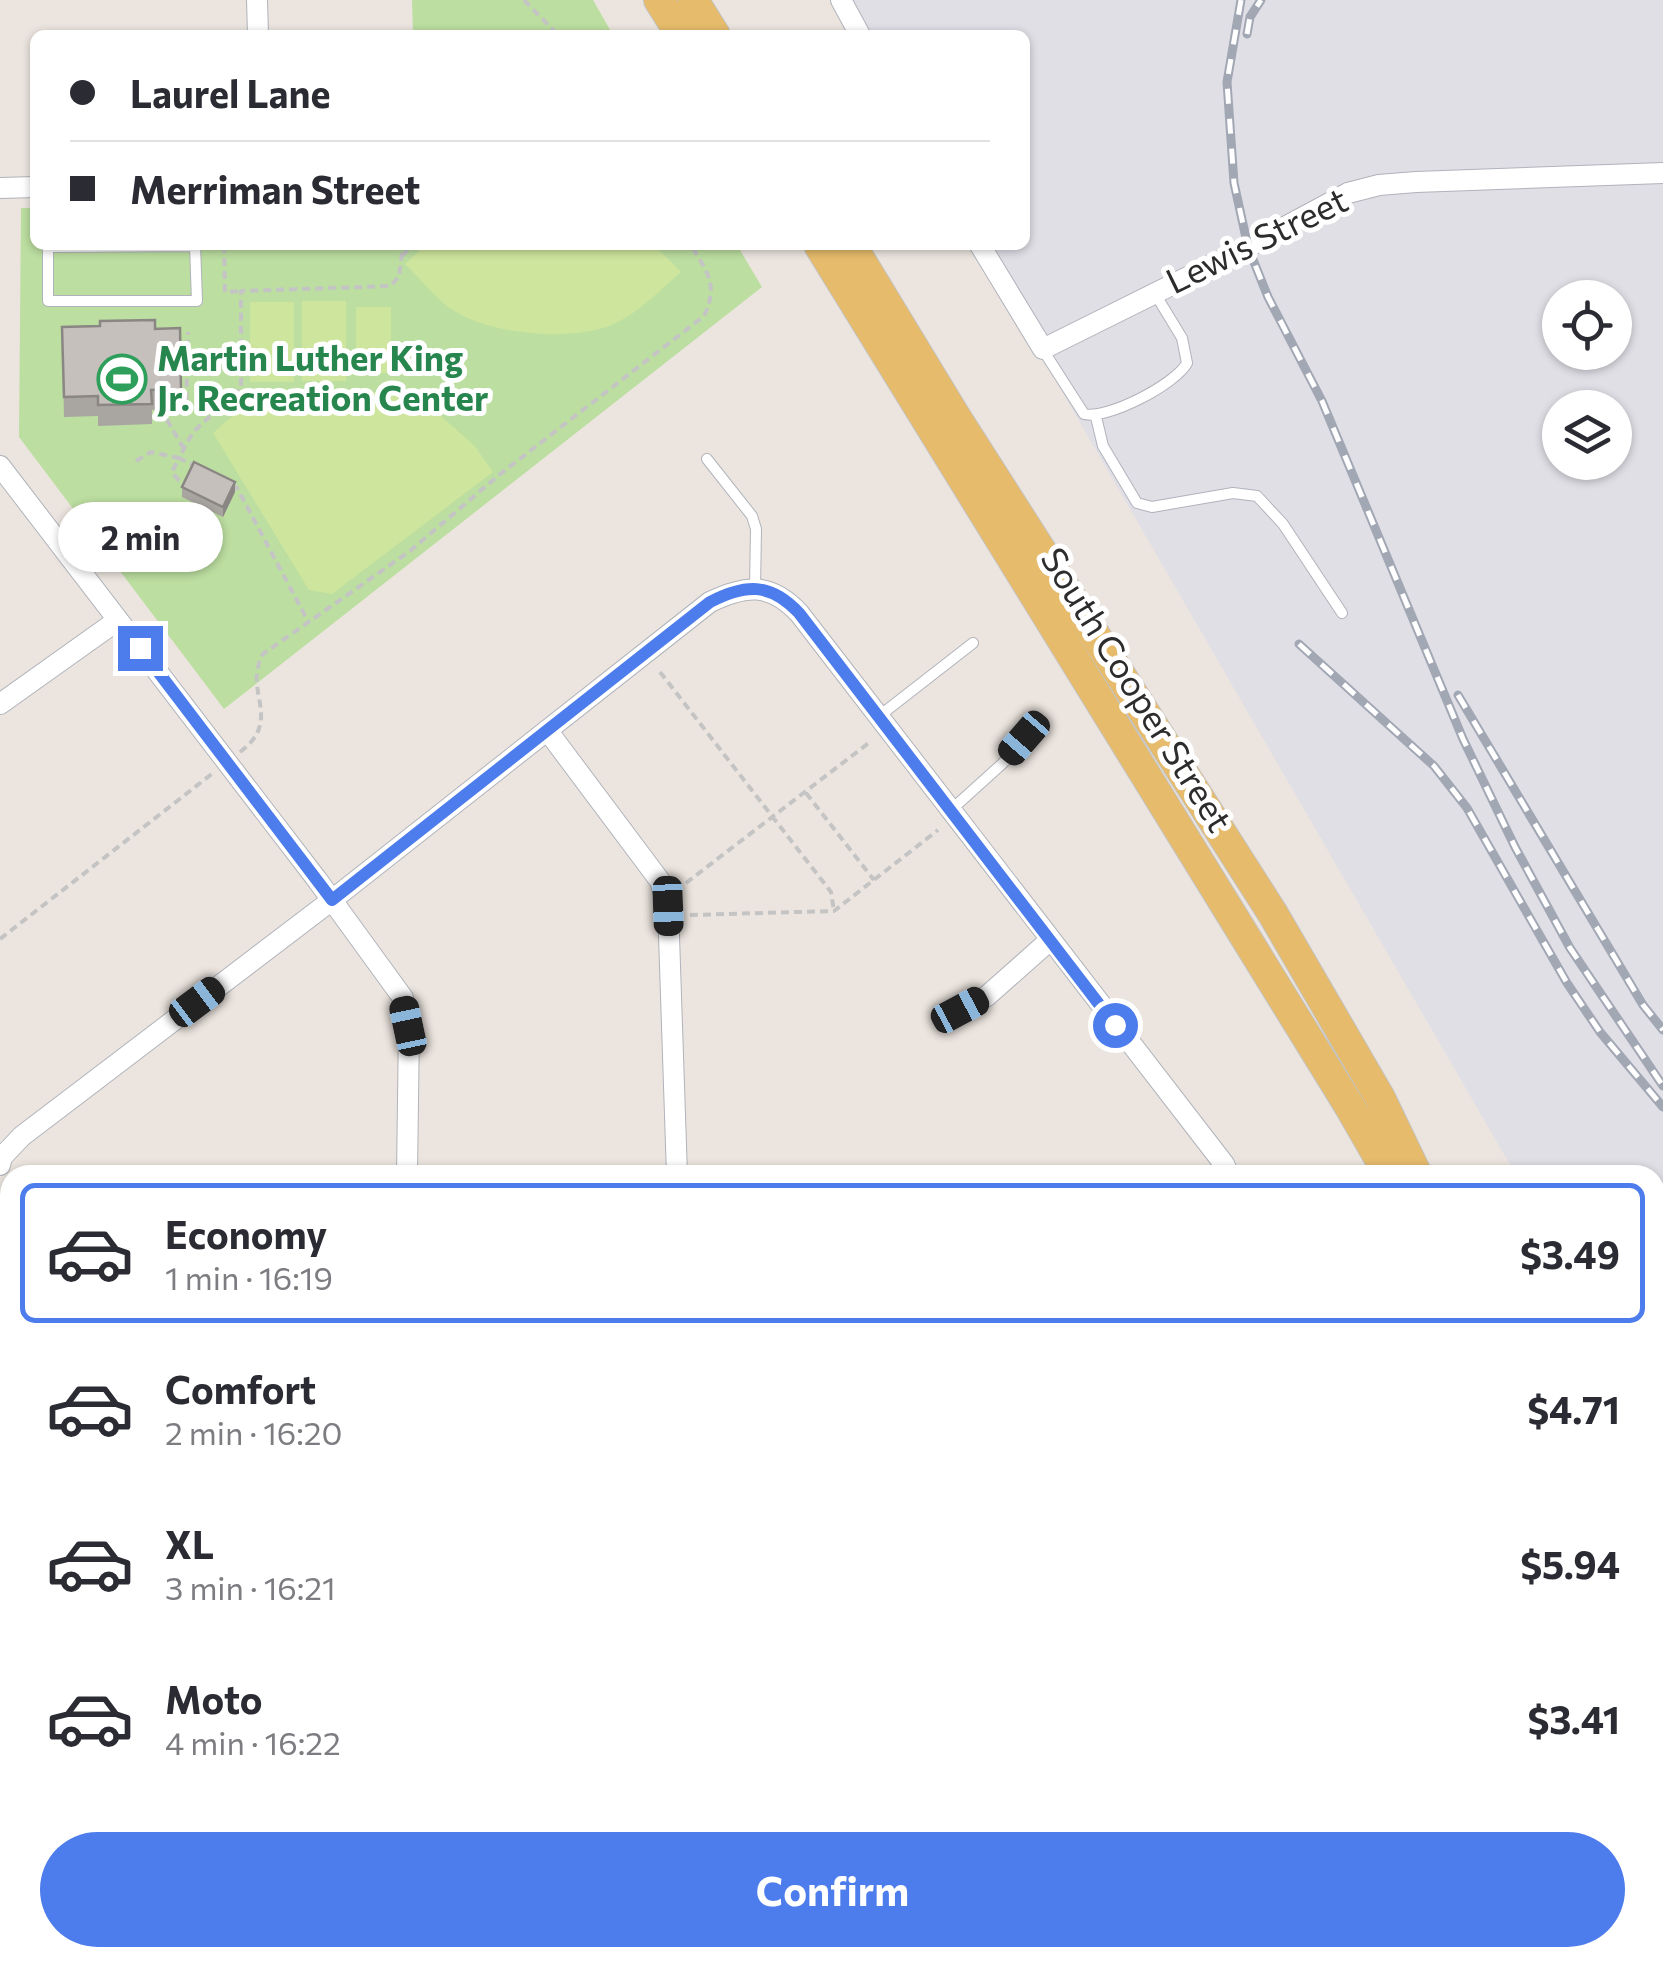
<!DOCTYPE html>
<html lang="en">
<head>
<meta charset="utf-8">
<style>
	:root { --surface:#fff; --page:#f2f2f3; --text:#2b2b33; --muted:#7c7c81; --line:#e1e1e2; --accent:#4d7cec }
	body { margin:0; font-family:Commissioner,sans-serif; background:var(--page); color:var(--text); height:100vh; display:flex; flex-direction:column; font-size:38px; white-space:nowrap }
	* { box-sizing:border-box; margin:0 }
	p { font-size:32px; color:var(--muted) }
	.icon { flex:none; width:55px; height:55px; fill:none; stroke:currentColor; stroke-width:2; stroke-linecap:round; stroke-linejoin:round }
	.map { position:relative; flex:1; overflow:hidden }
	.side { position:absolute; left:0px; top:1165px; width:1665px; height:802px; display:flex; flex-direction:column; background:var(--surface); border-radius:30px 30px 0 0; box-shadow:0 2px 8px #0004 }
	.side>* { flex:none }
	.top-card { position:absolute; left:30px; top:30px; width:1000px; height:220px; border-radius:15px; box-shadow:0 2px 8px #0004; display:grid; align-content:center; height:220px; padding:0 40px; background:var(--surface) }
	.tools { position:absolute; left:1542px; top:280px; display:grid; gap:20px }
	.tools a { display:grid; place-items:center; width:90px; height:90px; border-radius:50%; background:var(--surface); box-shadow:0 2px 8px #0004; font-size:50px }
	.end { position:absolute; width:45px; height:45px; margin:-22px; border:12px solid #4d7cec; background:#fff; box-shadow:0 0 0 5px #fff }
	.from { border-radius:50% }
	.bubble { position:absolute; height:70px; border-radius:35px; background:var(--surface); box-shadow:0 2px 8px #0004; font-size:32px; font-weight:700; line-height:70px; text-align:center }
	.car { position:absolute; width:30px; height:60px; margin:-30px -15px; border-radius:12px; box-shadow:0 0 8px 2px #0007; background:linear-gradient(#222 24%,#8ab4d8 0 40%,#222 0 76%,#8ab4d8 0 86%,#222 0) }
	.top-card b { display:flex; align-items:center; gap:35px; height:95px; font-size:38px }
	.top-card b+b { border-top:2px solid var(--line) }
	.top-card i { width:25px; height:25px; background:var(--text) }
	ul { padding:18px 0 0; list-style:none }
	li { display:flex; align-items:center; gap:30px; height:140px; margin:0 20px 15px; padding:0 20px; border:5px solid transparent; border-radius:15px }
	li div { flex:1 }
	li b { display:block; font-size:38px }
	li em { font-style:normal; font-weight:700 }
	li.current { border-color:var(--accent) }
	li>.icon { width:90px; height:90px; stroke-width:1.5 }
	.cta { display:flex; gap:20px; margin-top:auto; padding:20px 40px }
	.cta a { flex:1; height:115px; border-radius:60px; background:var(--accent); color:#fff; font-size:40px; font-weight:700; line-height:115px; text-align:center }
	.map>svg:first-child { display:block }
	.industrial { fill:#e0dfe6; fill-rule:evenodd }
	.green { fill:#bcdea0 }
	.pitch { fill:#cee59d }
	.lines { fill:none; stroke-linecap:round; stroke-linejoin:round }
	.lane-casing { stroke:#b0b3bb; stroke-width:12 }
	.street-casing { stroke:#b0b3bb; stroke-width:22 }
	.secondary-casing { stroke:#b0b3bb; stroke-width:30 }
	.primary-casing { stroke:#c4c4c4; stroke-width:32 }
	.path { stroke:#c4c4c4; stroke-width:4; stroke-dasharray:8 5; stroke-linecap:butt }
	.lane { stroke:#fff; stroke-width:10 }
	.street { stroke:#fff; stroke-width:20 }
	.secondary { stroke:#fff; stroke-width:28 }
	.primary { stroke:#e6bb6b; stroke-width:30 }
	.rail-casing { stroke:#a2a7b4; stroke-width:9 }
	.rail { stroke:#fff; stroke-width:5; stroke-dasharray:15; stroke-linecap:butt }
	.wall { fill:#a9a5a1 }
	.shaded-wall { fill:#8a8683 }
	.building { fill:#c5c0bb; stroke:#8a8683; stroke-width:2.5 }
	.route { stroke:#4d7cec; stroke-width:12 }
	.labels { text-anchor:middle; stroke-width:10; stroke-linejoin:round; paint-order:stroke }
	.street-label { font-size:35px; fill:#2c2c2c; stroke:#fff }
	.leisure-label { font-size:35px; font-weight:bold; fill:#27864d; stroke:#fff; text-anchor:start }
</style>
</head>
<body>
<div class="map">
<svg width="1663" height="1966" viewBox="0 0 1663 1966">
	<rect width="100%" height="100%" fill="#ece5df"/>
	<path class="industrial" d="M835 0H1663V1244L1655 1245V1175H1516L977 245H1025V35H855ZM1560 298H1615V352H1560ZM1560 408H1615V462H1560Z"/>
	<path class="green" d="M412 0H593L613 35H413Z
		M21 208H35V245H737L762 287 224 709 19 437Z"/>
	<path class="pitch" d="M426 245H654L681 272C660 290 640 312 614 324 574 342 493 335 456 312 437 301 421 279 405 264Z
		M302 301H346V381H302Z
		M250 302H294V382H250Z
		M356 307H391V373H356Z
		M411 390 474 445 493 472 332 594 309 590 213 433 253 398Z"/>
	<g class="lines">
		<g class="lane-casing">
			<path id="lane" d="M48 245V301H197L195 245
				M48 247 195 246
				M1043 350 1084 414C1107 420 1176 384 1187 363L1182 338 1154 292
				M1096 417 1103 446 1137 503 1152 507 1233 493 1257 496 1283 524 1342 613
				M707 459 752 516 756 529 755 589
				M878 717 973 643
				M951 810 1003 763 1024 739"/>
		</g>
		<g class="street-casing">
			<path id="street" d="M257 0 258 35
				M841 0 860 35
				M0 188 35 187
				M980 245 1043 349 1248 247 1348 193 1379 185 1416 182 1663 173
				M0 466 318 881 403 998 409 1026 407 1175
				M0 704 118 620
				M547 730 660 881 668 906 677 1175
				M960 1011 987 996 1049 941
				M0 1165 2 1157 22 1136 332 900 710 602C745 585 770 582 799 613L1224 1164 1229 1175
				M0 1588 10 1587
				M1655 1811 1663 1809
				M0 1861H10
				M419 1958V1966"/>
		</g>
		<g class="secondary-casing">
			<path id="secondary" d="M1655 1267H1663
				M0 1312H10"/>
		</g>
		<g class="primary-casing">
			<path id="primary" d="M659 0 681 35
				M693 0 715 35
				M819 245 1350 1107 1389 1175
				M851 245 955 416 1273 914 1380 1098 1417 1175
				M1655 1745 1663 1766"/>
		</g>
		<path class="path" d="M524 0 558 35
			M224 245 225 292 241 291
			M402 256 413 245
			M184 449 163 413H186L188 332
			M136 461 151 452 179 458 172 472 181 483
			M197 467 179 458 193 432 241 388V291L391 286 399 276 403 245
			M232 485 237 488 309 623
			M660 672 831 892 834 911
			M240 752C284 719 242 691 263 654L410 551 499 475 704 316C719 285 707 272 691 245
			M806 793 874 880
			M686 883 870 742
			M690 915 834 911 938 830
			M0 939 213 773"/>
		<use href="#lane" class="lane"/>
		<use href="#street" class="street"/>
		<use href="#secondary" class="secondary"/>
		<use href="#primary" class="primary"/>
		<g class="rail-casing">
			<path id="rail" d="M1241 0 1227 82 1234 183 1248 247 1268 297 1322 401 1463 739 1515 847 1570 948 1663 1086
				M1247 34 1250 17 1261 0
				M1299 644 1434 766 1467 808 1567 983 1600 1032 1663 1107
				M1458 695 1643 1005 1663 1030"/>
		</g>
		<use href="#rail" class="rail"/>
	</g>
	<path class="wall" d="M62 327 180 328 181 409 152 410V424L98 426V416L64 417Z
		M182 487 235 492 223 517 182 497Z"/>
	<path class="shaded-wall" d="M235 482V492L223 517V507Z"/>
	<path class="building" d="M155 320V329L180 328 181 389 151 390 152 404 98 405V396L64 397 62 327 100 326V321Z
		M194 462 235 482 223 507 182 487Z"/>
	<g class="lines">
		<path class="route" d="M140 648 332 900 710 602C745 584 770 582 799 613L1115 1025"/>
	</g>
	<defs>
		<g id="stadium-ring" transform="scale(2.5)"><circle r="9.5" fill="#fff" stroke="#2e9e5b" stroke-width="1.5"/><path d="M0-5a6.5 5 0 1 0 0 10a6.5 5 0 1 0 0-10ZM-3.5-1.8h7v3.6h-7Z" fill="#2e9e5b"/></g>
	</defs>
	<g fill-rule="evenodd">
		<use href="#stadium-ring" x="122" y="379"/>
	</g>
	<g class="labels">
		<g class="street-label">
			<text transform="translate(1257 241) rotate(-26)" y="12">Lewis Street</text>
			<text transform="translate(1136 690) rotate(58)" y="12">South Cooper Street</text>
		</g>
		<g class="leisure-label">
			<text x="157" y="371">Martin Luther King<tspan x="157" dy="40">Jr. Recreation Center</tspan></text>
		</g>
	</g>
</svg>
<div class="tools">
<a><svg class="icon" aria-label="locate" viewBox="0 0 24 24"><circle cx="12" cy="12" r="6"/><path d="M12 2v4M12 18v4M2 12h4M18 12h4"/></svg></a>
<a><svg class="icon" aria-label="layers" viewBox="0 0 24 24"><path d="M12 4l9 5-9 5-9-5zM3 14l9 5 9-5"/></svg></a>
</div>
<i class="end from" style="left:1115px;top:1025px"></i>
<i class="end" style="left:140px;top:648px"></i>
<div class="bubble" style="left:58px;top:502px;width:165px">2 min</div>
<i class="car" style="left:1024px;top:738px;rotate:221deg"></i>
<i class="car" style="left:668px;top:906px;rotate:178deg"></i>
<i class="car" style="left:197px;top:1002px;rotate:53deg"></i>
<i class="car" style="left:960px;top:1010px;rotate:62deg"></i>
<i class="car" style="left:408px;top:1026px;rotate:348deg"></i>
<div class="top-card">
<b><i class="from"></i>Laurel Lane</b>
<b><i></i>Merriman Street</b>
</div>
<section class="side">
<ul>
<li class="current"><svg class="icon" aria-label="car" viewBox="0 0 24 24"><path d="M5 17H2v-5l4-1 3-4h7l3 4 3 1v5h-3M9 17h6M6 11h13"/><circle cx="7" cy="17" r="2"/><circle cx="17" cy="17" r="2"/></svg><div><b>Economy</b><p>1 min · 16:19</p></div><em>$3.49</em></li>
<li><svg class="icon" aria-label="car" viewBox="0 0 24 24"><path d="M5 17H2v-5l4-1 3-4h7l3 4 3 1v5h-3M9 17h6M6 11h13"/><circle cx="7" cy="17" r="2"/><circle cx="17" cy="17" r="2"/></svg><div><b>Comfort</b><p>2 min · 16:20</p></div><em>$4.71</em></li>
<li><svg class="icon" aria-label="car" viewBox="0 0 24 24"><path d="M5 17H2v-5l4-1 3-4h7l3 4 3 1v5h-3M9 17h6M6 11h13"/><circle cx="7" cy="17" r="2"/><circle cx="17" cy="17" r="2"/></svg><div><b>XL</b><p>3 min · 16:21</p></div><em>$5.94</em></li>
<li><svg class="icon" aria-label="car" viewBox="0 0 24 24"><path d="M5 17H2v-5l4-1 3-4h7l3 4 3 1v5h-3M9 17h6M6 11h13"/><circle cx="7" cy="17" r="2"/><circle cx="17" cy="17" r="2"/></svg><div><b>Moto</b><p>4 min · 16:22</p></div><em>$3.41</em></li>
</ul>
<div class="cta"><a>Confirm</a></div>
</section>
</div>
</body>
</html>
